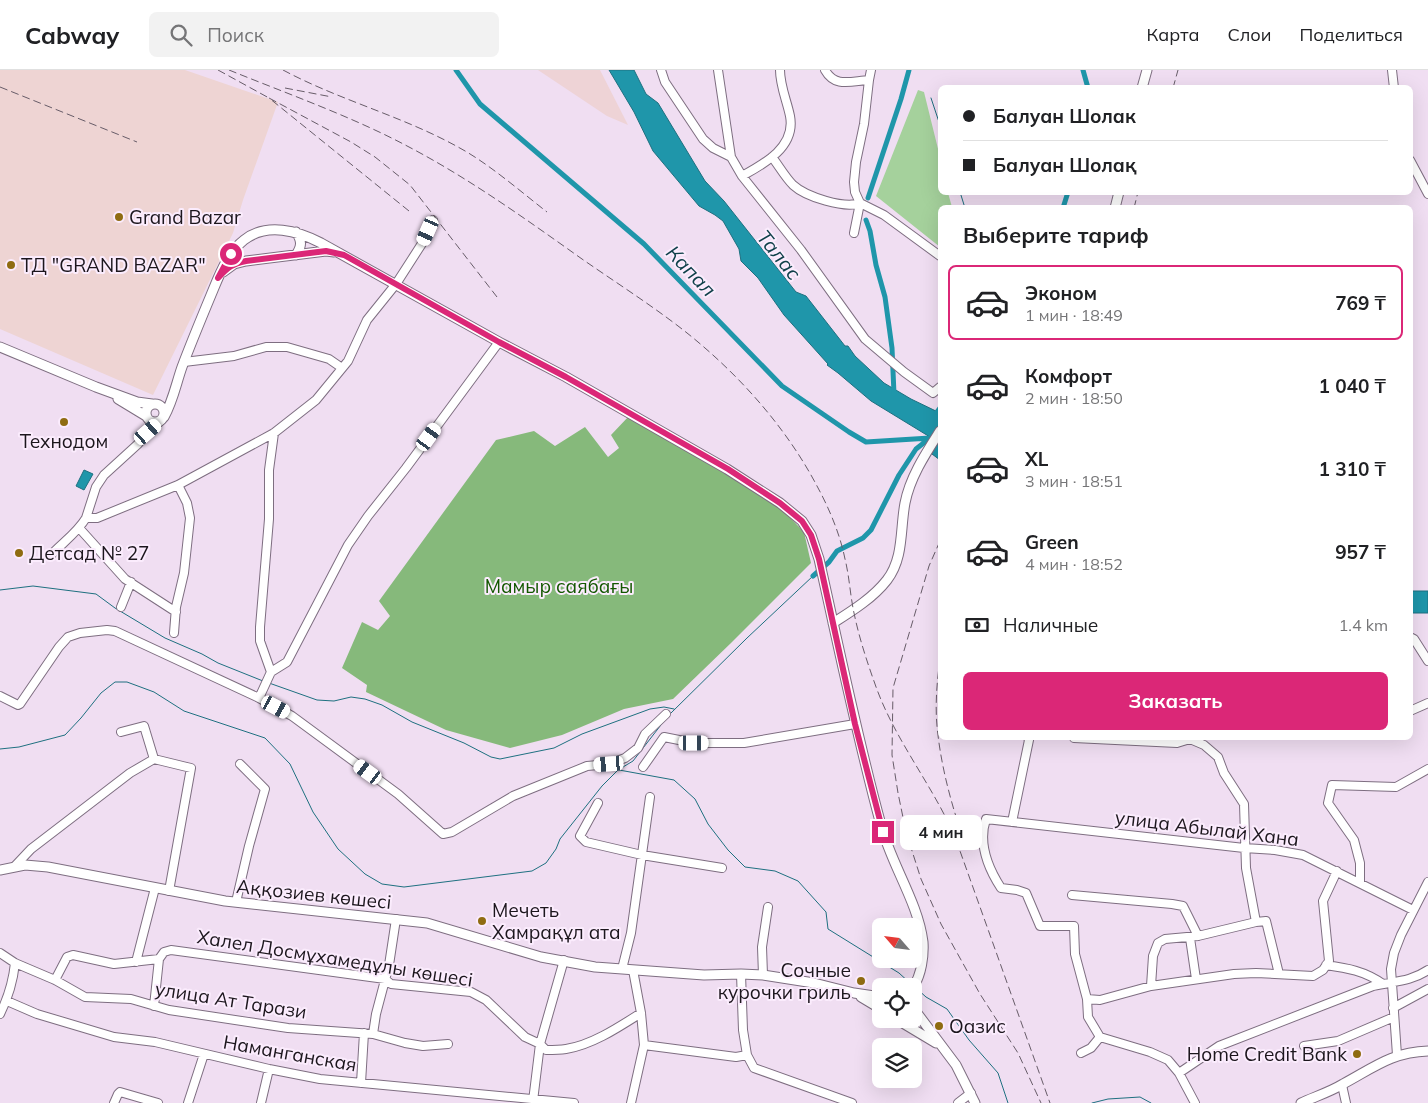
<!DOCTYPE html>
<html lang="ru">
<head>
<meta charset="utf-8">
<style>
	:root { --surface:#fff; --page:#f2f2f2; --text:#202124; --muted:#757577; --line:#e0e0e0; --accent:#db2777 }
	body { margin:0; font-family:Mulish,sans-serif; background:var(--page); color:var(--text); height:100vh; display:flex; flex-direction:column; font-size:19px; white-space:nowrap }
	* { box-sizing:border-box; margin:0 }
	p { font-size:16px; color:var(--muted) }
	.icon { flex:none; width:28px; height:28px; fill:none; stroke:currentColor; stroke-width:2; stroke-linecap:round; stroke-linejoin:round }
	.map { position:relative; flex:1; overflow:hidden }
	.drawer { position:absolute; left:938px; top:135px; width:475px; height:535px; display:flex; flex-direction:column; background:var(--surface); border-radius:8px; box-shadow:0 5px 20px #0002 }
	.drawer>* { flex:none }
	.top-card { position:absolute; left:938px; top:15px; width:475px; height:110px; border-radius:8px; box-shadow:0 5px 20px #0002; display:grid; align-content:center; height:110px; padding:0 25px; background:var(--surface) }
	.needle { width:32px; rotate:298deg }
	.fabs { position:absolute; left:872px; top:848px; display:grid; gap:10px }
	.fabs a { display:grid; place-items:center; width:50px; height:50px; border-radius:8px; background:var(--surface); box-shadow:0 5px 20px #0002; font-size:25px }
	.end { position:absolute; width:22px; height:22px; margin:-11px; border:6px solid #db2777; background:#fff; box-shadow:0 0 0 2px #fff }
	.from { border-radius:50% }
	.bubble { position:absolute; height:35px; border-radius:8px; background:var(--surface); box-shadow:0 5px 20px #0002; font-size:16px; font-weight:700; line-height:35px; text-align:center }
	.car { position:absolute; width:15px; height:30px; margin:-15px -8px; border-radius:6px; box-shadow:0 0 4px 1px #0007; background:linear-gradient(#fff 24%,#345 0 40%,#fff 0 76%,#345 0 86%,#fff 0) }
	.top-card b { display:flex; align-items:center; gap:18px; height:48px; font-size:19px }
	.top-card b+b { border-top:1px solid var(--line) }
	.top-card i { width:12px; height:12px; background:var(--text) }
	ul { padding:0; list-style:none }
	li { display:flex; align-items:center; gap:15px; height:75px; margin:0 10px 8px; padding:0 15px; border:2px solid transparent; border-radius:8px }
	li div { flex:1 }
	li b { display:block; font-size:19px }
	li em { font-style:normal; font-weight:700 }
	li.on { border-color:var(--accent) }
	li>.icon { width:45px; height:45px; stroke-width:1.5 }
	h2 { padding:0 25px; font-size:22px; line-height:60px }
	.pay { display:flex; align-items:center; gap:12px; height:55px; padding:0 25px; font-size:19px }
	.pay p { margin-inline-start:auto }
	.primary-button { display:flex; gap:10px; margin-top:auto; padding:10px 25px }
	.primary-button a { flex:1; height:58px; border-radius:8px; background:var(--accent); color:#fff; font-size:20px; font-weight:700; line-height:58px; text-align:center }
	header { display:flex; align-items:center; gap:30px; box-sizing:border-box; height:70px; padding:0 25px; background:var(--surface); border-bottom:1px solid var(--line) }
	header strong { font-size:24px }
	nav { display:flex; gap:28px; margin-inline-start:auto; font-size:18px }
	.search { width:350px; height:45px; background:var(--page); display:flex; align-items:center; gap:12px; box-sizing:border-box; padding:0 18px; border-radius:8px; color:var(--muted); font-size:19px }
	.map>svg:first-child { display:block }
	.commercial { fill:#eed4d3 }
	.industrial { fill:#eed3d6 }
	.green { fill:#a5d19c }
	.forest { fill:#86b97b }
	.water { fill:#1f96aa; stroke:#1e7080 }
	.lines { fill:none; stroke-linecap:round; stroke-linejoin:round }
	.stream { stroke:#1e7080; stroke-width:1 }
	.canal { stroke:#1f96aa; stroke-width:5 }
	.minor-casing { stroke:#7e6e81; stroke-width:10 }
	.major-casing { stroke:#7e6e81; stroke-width:11 }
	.minor { stroke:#fff; stroke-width:8 }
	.major { stroke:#fff; stroke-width:9 }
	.rail { stroke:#675c68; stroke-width:1; stroke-dasharray:8 4; stroke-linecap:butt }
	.route { stroke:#db2777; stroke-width:6 }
	.poi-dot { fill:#8f6c11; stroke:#fbecfd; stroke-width:2 }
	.labels { text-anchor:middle; stroke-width:4; stroke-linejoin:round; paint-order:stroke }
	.poi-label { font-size:19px; fill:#1c161d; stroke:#fbecfd; text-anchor:start }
	.park-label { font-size:19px; fill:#135800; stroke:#fbecfd }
	.street-label { font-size:19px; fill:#1c161d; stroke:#fbecfd }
	.water-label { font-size:20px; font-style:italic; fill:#0f4049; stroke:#fbecfd }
</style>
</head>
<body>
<header>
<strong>Cabway</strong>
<div class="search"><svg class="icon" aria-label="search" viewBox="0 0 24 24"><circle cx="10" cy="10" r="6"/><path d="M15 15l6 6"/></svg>Поиск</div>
<nav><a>Карта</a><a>Слои</a><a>Поделиться</a></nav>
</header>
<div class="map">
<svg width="1428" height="1033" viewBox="0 0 1428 1033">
	<rect width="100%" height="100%" fill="#f0def2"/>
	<path class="commercial" d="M0 0H185L278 32 243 130 233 163 153 325 0 259Z"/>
	<path class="industrial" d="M538 0H600L628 55 607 46Z"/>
	<path class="green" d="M918 20 924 22 940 87V122L948 123 952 137 940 138V177L876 126Z"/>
	<path class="forest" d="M629 346 779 436 804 462 811 493 731 573 673 629 624 639 562 665 510 678 446 660 366 622 367 615 342 598 362 552 378 560 390 546 379 531 496 370 534 361 555 376 585 357 608 387 619 378 611 365Z"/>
	<path class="water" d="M609 0H634L646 24 658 33 705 111 724 131 796 222 806 226 845 276H848L855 286 884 313 911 329 940 343V390L928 381 930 367 871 331 838 303 827 295 828 294 784 245 758 208 741 191 739 179 723 151 715 145 699 136 653 81 634 42Z
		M84 400 93 404 84 420 76 416Z
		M1410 521H1428V543H1410Z"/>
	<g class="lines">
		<path class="stream" d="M931 28 940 55
			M960 122 965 138
			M0 520 33 516 96 524 115 538 165 568 202 584 218 593 263 611
			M269 613 317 630 334 631 351 627 365 629 382 635 412 652 464 673 491 687 500 689 554 678 582 664 650 639 664 637 674 639
			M670 644 747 568 813 506
			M0 679 19 677 65 665 81 648 101 623 115 612H127L154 622 184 641 265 668 290 694 313 742 338 779 365 804 382 814 404 817 532 801 546 793 556 779 560 769 602 716 618 700 633 691 664 651
			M619 700 674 710 695 729 708 754 728 780 745 797 775 801 798 811 826 842 828 859 899 903 911 914
			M916 918 926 927 947 939 969 970 998 1003 1008 1033
			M1092 1033 1108 1029 1140 1027 1151 1033"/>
		<path class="canal" d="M456 0 480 34 644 174 782 316 849 362 866 372 930 368
			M1083 0 1088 18
			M868 128 901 29 909 0
			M1063 138 1068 122
			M866 150 870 161 876 195 885 227 892 278 894 324
			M940 338 937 342H940
			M813 506 829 492 837 481 863 468 871 460 899 405 916 379 930 368"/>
		<g class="minor-casing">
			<path id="minor" d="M661 0 665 12 703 69 713 78 731 87
				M718 0 731 87 742 106 801 180 865 269 904 302 933 323 940 317
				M825 0C835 18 851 11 869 10
				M1392 0 1394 18
				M772 87C779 96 785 107 793 115 806 127 845 139 860 133L884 145 940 186
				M1410 90 1428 124
				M742 106C764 94 796 77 790 46 787 31 780 16 780 0
				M854 163 860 133 855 122 854 112 856 92 864 54 869 10 871 0
				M184 292 234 286 266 277H287L329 289 342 298
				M86 448 96 417 104 405 138 374 148 362 162 350
				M80 459 125 509 176 542
				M50 486C62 473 77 463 86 448H97L178 415 274 363 316 330 348 291 367 250 396 214 423 172 433 150
				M121 537 131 512
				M174 563 176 537 184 503 190 448 187 433 178 415
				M1410 567 1414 569 1428 591
				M271 602 287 592 348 475 368 446 406 398 499 272
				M0 626 18 635 20 634 59 577 68 567 80 563 107 560 115 561 259 628 292 646 398 724 443 764 452 762 513 726 587 696 609 694 625 688 638 678 645 664 666 644
				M259 628 271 602 260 571V557L269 449V400L274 363
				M1410 641 1428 633
				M121 662 144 656 154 689
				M1074 668 1177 673 1190 669 1204 675 1218 687 1224 703 1244 734 1246 798 1256 852 1266 851 1279 904
				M643 697 664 667 694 673H744L855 654
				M598 733 580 766 586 772 642 785 722 798
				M1012 752 1029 670 1028 668
				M15 796 31 779 130 703 154 689 191 698 169 821
				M1360 813V793L1354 770 1328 733 1332 715 1396 717 1428 699
				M1072 825 1172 834 1183 836 1198 866
				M236 832 249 776 265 719 240 694
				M1190 868 1196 909
				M0 883 15 893 55 910 85 927 131 929 169 940 288 958 373 964 405 973 423 976 448 974
				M136 892 155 818
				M1326 895C1347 898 1365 901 1383 914
				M622 899 631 863 650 727
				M741 904 743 960 747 985 754 998 852 1033
				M763 905 762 877 768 837
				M55 910 67 887 73 885 114 894 159 889
				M1151 916 1153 886 1158 873 1165 869 1198 866 1256 852
				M1087 929 1100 930 1151 916 1234 904 1256 903 1313 906 1323 900 1329 891 1323 831 1337 801
				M7 931 37 944 114 967 155 972 269 999 320 1009 574 1033
				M154 936 159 889 164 882 171 880 385 909 391 914 471 922 486 930 525 967 540 974 546 980C552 980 559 980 566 979 592 975 619 957 641 943
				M1393 938 1428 919
				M0 944C8 928 13 912 15 893
				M373 964 376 944 389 895 396 849
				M644 975 736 987 747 985
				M1304 976 1338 971 1394 947
				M1081 983 1091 978 1100 967
				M1397 985 1391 899 1394 883 1401 865 1428 812
				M1179 1003 1219 976 1373 916C1394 911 1410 912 1428 900
				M361 1013 364 963
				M1342 1015 1346 1033
				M533 1031 540 974 564 890
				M114 1033 118 1024 120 1022 158 1033
				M188 1033 204 984
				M261 1033 269 999
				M631 1033 644 975 641 943 633 900
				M958 1033 971 1023
				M1195 1033 1179 1003 1168 990 1150 982 1100 967 1088 947 1087 929 1075 884 1074 856H1040L1026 823 1017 820 1001 818C988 798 978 773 986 749L1244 778 1275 780 1303 785 1413 840"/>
		</g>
		<g class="major-casing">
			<path id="major" d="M1142 18 1147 0
				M1115 138 1119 122
				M296 185C302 176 302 171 296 162
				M223 202 234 194 246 191 326 181 334 182
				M0 277 96 317 137 332 152 334
				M118 329 146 346
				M146 343a9 9 0 1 1 18 0a9 9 0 1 1-18 0Z
				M164 347C173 331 176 314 182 297 191 273 201 249 211 225 219 206 227 183 244 170 267 152 298 161 321 173L499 272 566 307 727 399 780 433 802 451 811 465 819 489C839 578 857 667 881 755 891 794 918 832 923 872 924 887 921 904 914 916
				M833 553C852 541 873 528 887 510 904 488 900 459 905 433 910 407 926 383 940 361
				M0 800 25 795 48 797 225 831 427 853 541 887 595 897 704 905 741 904 763 905 814 913 854 923 881 927
				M861 927 881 939
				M914 939 956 995 975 1033
				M896 949 936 973
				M1301 1033C1314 1027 1330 1022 1343 1014 1373 998 1392 982 1428 981"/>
		</g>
		<use href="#minor" class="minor"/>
		<use href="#major" class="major"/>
		<path class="rail" d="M218 0 269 28
			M229 0C288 24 353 47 409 77 470 109 527 150 582 189 618 214 659 240 692 267 742 308 787 359 817 416 829 438 840 464 845 489 849 505 850 522 853 538 858 564 866 589 875 614 894 669 932 714 955 767L1050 1033
			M283 0C339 30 402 46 458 77 488 93 520 121 547 142
			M0 17 137 72
			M285 18 332 27
			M1173 18 1178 0
			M1134 138 1138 122
			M409 141 269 28 351 72 375 87 410 115 497 227
			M940 471 929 496 893 618 892 685 898 723 906 762 921 809 941 854 980 924 1018 983 1041 1033
			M940 589C937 611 935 634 937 656 941 699 953 740 967 780"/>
	</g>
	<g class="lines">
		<path class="route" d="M231 184 218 208C228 197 232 194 246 191L326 181 344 185 499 272 566 307 728 399 780 433 802 451 811 465 819 489 855 654 883 762"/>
	</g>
	<g class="poi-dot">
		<circle cx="119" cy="147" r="5"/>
		<circle cx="11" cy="195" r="5"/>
		<circle cx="64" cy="352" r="5"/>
		<circle cx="19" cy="483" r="5"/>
		<circle cx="482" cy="851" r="5"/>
		<circle cx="861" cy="911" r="5"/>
		<circle cx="939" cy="956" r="5"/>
		<circle cx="1357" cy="984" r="5"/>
	</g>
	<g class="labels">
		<g class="poi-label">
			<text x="129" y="154">Grand Bazar</text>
			<text x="21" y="202">ТД "GRAND BAZAR"</text>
			<text x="64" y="378" text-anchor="middle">Технодом</text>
			<text x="29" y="490">Детсад № 27</text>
			<text x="492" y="847">Мечеть<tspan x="492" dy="22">Хамрақұл ата</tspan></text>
			<text x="851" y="907" text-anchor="end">Сочные<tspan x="851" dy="22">курочки гриль</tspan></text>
			<text x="949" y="963">Оазис</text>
			<text x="1347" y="991" text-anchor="end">Home Credit Bank</text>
		</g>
		<g class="park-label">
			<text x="559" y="523">Мамыр саябағы</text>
		</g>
		<g class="street-label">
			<text transform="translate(1207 758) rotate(7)" y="7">улица Абылай Хана</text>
			<text transform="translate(314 824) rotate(6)" y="7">Аққозиев көшесі</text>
			<text transform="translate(335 888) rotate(9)" y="7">Халел Досмұхамедұлы көшесі</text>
			<text transform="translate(231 930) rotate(9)" y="7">улица Ат Тарази</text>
			<text transform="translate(290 983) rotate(10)" y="7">Наманганская</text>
		</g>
		<g class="water-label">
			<text transform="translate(779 185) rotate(51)" y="7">Талас</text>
			<text transform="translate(691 201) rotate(46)" y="7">Капал</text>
		</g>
	</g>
</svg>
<div class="fabs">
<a><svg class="needle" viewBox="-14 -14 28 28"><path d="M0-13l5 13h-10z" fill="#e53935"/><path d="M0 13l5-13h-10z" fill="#757577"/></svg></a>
<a><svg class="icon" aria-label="locate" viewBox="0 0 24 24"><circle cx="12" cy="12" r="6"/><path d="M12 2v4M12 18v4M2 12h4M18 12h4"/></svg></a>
<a><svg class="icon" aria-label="layers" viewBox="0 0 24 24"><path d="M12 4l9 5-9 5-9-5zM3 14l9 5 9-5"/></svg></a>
</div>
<i class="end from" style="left:231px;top:184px"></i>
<i class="end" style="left:883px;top:762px"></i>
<div class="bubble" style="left:900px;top:745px;width:82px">4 мин</div>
<i class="car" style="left:428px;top:161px;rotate:204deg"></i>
<i class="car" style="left:148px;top:362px;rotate:49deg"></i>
<i class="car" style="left:429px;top:367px;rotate:36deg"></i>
<i class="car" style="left:276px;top:637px;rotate:118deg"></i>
<i class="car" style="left:694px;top:673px;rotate:90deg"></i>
<i class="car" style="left:609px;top:694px;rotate:266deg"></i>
<i class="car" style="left:368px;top:702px;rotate:306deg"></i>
<div class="top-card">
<b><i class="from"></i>Балуан Шолак</b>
<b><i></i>Балуан Шолақ</b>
</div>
<section class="drawer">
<h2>Выберите тариф</h2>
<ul>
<li class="on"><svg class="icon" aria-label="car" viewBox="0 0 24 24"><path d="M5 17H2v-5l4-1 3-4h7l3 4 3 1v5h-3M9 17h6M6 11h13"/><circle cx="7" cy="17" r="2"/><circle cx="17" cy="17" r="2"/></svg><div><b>Эконом</b><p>1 мин · 18:49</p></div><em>769 ₸</em></li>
<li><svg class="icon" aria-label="car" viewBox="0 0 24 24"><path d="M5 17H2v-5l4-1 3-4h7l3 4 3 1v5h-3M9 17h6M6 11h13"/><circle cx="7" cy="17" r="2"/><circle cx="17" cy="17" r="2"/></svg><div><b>Комфорт</b><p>2 мин · 18:50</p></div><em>1 040 ₸</em></li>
<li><svg class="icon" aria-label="car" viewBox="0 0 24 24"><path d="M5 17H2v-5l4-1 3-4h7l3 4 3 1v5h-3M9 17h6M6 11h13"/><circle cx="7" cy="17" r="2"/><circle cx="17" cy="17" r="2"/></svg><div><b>XL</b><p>3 мин · 18:51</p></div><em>1 310 ₸</em></li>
<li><svg class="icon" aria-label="car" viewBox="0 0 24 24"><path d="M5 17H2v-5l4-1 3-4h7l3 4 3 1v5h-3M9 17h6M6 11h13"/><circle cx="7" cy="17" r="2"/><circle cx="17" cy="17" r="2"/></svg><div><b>Green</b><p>4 мин · 18:52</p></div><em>957 ₸</em></li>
</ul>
<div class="pay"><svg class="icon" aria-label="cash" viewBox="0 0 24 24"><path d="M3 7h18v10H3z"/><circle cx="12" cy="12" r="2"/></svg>Наличные<p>1.4 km</p></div>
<div class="primary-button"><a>Заказать</a></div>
</section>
</div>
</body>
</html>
